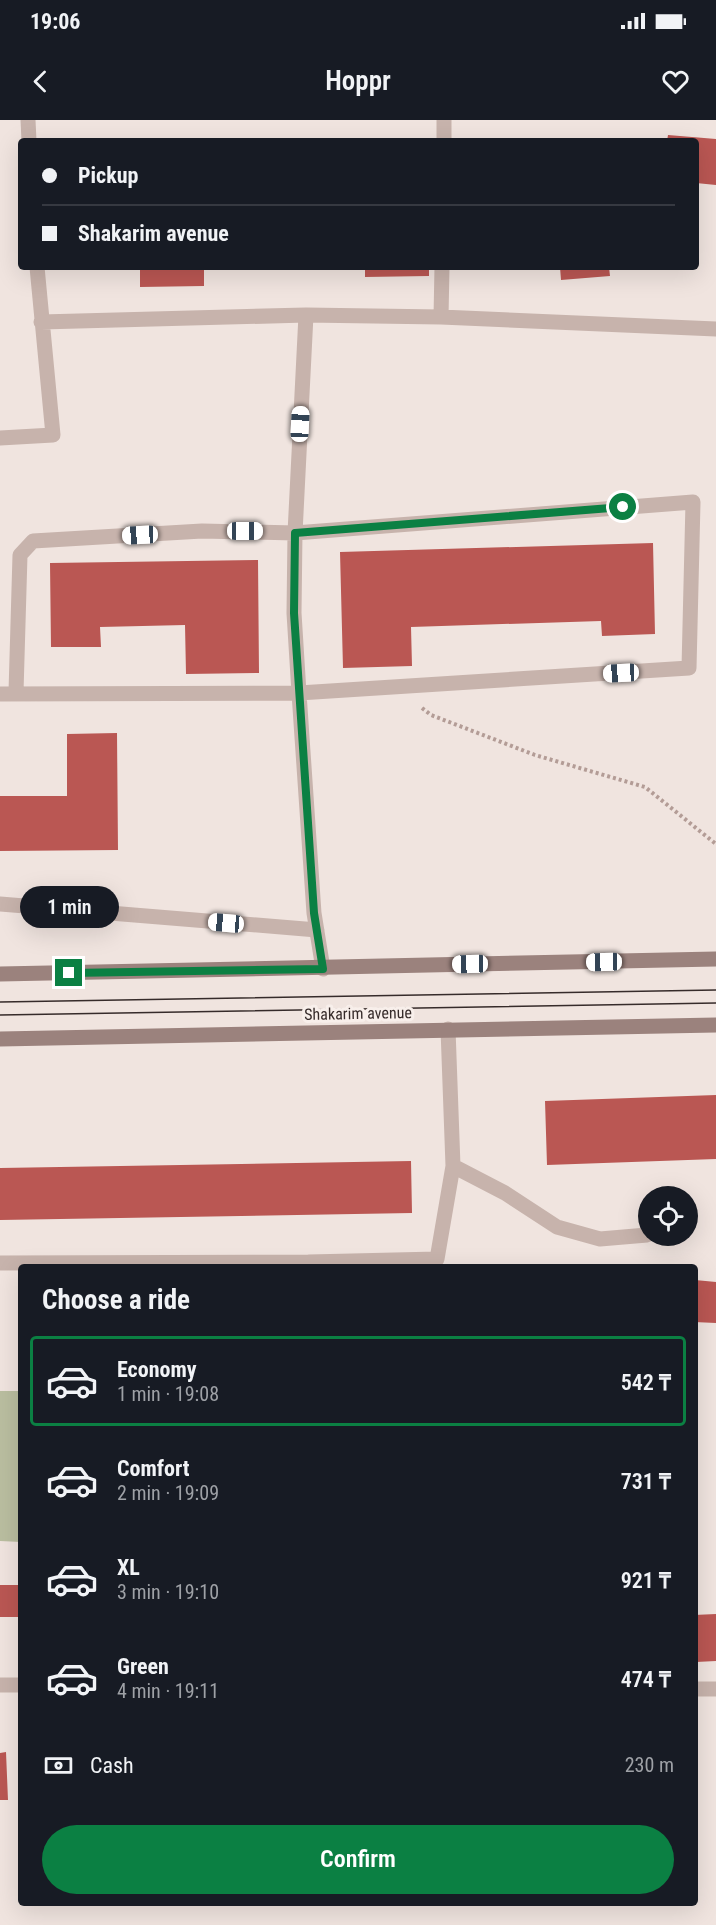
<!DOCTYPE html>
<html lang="en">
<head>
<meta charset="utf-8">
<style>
	:root { --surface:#171b24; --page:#242831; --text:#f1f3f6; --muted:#9ea1a6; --line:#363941; --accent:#0b8043 }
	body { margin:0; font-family:"Roboto Condensed",sans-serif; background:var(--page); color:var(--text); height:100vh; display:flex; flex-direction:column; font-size:22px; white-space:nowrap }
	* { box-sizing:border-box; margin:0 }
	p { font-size:20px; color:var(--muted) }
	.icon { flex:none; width:33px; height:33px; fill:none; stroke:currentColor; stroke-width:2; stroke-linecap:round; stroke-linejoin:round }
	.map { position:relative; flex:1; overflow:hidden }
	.side { position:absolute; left:18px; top:1144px; width:680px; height:642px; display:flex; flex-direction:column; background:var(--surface); border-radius:6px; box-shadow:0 6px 24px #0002 }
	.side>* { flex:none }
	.hud { position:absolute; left:18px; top:18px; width:681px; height:132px; border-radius:6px; box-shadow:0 6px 24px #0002; display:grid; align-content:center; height:132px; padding:0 24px; background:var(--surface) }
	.fabs { position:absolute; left:638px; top:1066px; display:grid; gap:12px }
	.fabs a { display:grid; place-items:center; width:60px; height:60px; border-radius:50%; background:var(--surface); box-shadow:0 6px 24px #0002; font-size:30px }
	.end { position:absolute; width:27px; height:27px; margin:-14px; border:8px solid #0b8043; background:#fff; box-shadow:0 0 0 3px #fff }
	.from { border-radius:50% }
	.bubble { position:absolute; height:42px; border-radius:21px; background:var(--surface); box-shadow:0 6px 24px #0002; font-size:20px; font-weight:600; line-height:42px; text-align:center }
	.car { position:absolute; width:18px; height:36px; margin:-18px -9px; border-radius:8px; box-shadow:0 0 4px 2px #0007; background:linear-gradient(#fff 24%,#345 0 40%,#fff 0 76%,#345 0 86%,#fff 0) }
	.hud b { display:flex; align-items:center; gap:21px; height:57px; font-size:22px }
	.hud b+b { border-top:2px solid var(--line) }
	.hud i { width:15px; height:15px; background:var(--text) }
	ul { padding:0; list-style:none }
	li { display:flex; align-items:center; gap:18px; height:90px; margin:0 12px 9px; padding:0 12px; border:3px solid transparent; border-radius:6px }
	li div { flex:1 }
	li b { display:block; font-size:22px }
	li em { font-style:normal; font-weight:600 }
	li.selected { border-color:var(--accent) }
	li>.icon { width:54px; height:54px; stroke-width:1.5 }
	h2 { padding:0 24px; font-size:27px; line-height:72px }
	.pay { display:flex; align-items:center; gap:15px; height:66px; padding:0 24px; font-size:22px }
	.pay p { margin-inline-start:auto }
	.button { display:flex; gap:12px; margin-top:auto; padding:12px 24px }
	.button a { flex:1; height:69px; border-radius:36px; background:var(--accent); color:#fff; font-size:24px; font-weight:600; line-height:69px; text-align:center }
	.status { display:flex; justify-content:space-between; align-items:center; height:42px; padding:0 30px; background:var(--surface); direction:ltr }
	.status svg { height:16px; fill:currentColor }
	header { display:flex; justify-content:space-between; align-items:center; height:78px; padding:0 24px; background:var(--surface); font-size:27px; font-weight:600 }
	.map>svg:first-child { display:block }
	.green { fill:#babea0 }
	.building { fill:#ba5753 }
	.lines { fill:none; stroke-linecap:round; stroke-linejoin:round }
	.path { stroke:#b39c96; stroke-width:4; stroke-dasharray:3 3; stroke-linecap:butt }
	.service { stroke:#c7b3ac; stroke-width:15 }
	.minor { stroke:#c7b3ac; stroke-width:15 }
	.secondary { stroke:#9b827d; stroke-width:15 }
	.tram { stroke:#362b2a; stroke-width:1.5 }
	.route { stroke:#0b8043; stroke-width:8 }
	.labels { text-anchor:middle; stroke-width:6; stroke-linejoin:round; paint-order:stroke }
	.street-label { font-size:16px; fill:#362b2a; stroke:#f8efeb }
</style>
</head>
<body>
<div class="status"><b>19:06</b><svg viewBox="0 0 49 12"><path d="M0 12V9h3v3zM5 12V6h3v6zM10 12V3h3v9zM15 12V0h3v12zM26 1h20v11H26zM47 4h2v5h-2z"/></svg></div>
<header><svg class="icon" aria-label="back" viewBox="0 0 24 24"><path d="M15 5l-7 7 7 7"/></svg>Hoppr<svg class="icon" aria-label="heart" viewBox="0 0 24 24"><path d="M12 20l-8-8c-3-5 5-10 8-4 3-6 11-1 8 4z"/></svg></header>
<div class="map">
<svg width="716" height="1805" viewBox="0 0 716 1805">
	<rect width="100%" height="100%" fill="#f0e4df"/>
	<path class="green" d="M0 1271H21V1422L0 1421Z"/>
	<path class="building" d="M668 15 716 19V65L696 63V21H667Z
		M140 147H204V166L140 167Z
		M365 147H429V156L365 157Z
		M560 147H609L610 156 561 160Z
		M653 423 655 514 602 516 601 501 411 507 412 546 343 548 340 432Z
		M258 440 259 553 186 554 185 505 100 507 101 527H51L50 443Z
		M117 613 118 730 0 731V676H67V614Z
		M716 975V1039L547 1045 545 981Z
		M411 1041 412 1093 0 1100V1048Z
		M695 1160 716 1162V1203L694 1202Z
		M0 1465H21V1497H0Z
		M716 1494V1541L696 1542 694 1495Z
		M6 1632 8 1680H0V1633Z"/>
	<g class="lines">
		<path class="path" d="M422 588 431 595 535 635 645 667 716 724"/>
		<path class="service" d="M28 0 29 21
			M444 21V0
			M441 197 716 209
			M41 202 306 195
			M0 318 53 315 37 147
			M16 572 20 435 33 421 202 411 295 413 294 493 299 573 314 793 323 849
			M0 574 299 573 689 548 693 382 295 413 306 195 441 197 442 147
			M0 784 317 810
			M453 1046 505 1073 557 1107 600 1119 647 1115
			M0 1143 309 1142
			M309 1148V1142L437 1139 453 1046 448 909"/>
		<path class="minor" d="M0 1565H21
			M694 1569H716"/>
		<path class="secondary" d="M0 854 716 839
			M0 919 716 905"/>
		<path class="tram" d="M0 882 716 870
			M0 895 716 883"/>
	</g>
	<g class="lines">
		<path class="route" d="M69 853 323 849 314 793 294 493 295 413 623 387"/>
	</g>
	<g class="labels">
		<g class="street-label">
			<text transform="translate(358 893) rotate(-1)" y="6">Shakarim avenue</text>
		</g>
	</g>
</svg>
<div class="fabs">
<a><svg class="icon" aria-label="locate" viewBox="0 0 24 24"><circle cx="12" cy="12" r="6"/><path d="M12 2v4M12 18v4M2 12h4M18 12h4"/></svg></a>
</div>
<i class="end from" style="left:623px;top:387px"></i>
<i class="end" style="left:69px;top:853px"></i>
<div class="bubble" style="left:20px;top:766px;width:99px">1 min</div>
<i class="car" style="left:300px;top:304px;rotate:3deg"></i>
<i class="car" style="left:245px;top:411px;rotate:90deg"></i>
<i class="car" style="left:140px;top:415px;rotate:267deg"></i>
<i class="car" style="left:621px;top:553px;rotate:267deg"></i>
<i class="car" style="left:226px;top:803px;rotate:275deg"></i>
<i class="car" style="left:604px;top:842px;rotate:269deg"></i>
<i class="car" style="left:470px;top:844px;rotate:269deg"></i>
<div class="hud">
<b><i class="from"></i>Pickup</b>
<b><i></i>Shakarim avenue</b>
</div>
<section class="side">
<h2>Choose a ride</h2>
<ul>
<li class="selected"><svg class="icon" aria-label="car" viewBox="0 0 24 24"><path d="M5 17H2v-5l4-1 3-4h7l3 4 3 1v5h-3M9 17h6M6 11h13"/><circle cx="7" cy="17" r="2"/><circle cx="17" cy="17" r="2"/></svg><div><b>Economy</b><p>1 min · 19:08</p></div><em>542 ₸</em></li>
<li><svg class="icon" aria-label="car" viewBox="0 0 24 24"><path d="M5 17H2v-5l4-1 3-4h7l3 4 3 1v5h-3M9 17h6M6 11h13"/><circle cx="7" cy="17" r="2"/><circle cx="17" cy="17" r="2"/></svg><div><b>Comfort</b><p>2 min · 19:09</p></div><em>731 ₸</em></li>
<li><svg class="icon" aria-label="car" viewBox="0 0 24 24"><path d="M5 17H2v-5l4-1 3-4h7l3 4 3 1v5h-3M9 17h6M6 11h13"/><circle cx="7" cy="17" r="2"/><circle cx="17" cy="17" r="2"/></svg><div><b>XL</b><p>3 min · 19:10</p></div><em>921 ₸</em></li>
<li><svg class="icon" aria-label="car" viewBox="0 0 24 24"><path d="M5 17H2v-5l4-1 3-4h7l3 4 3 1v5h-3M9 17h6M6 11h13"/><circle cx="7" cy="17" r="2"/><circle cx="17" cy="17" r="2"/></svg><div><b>Green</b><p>4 min · 19:11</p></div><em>474 ₸</em></li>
</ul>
<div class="pay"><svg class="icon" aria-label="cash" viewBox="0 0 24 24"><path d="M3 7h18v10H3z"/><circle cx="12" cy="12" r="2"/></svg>Cash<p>230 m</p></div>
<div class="button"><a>Confirm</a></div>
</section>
</div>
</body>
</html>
